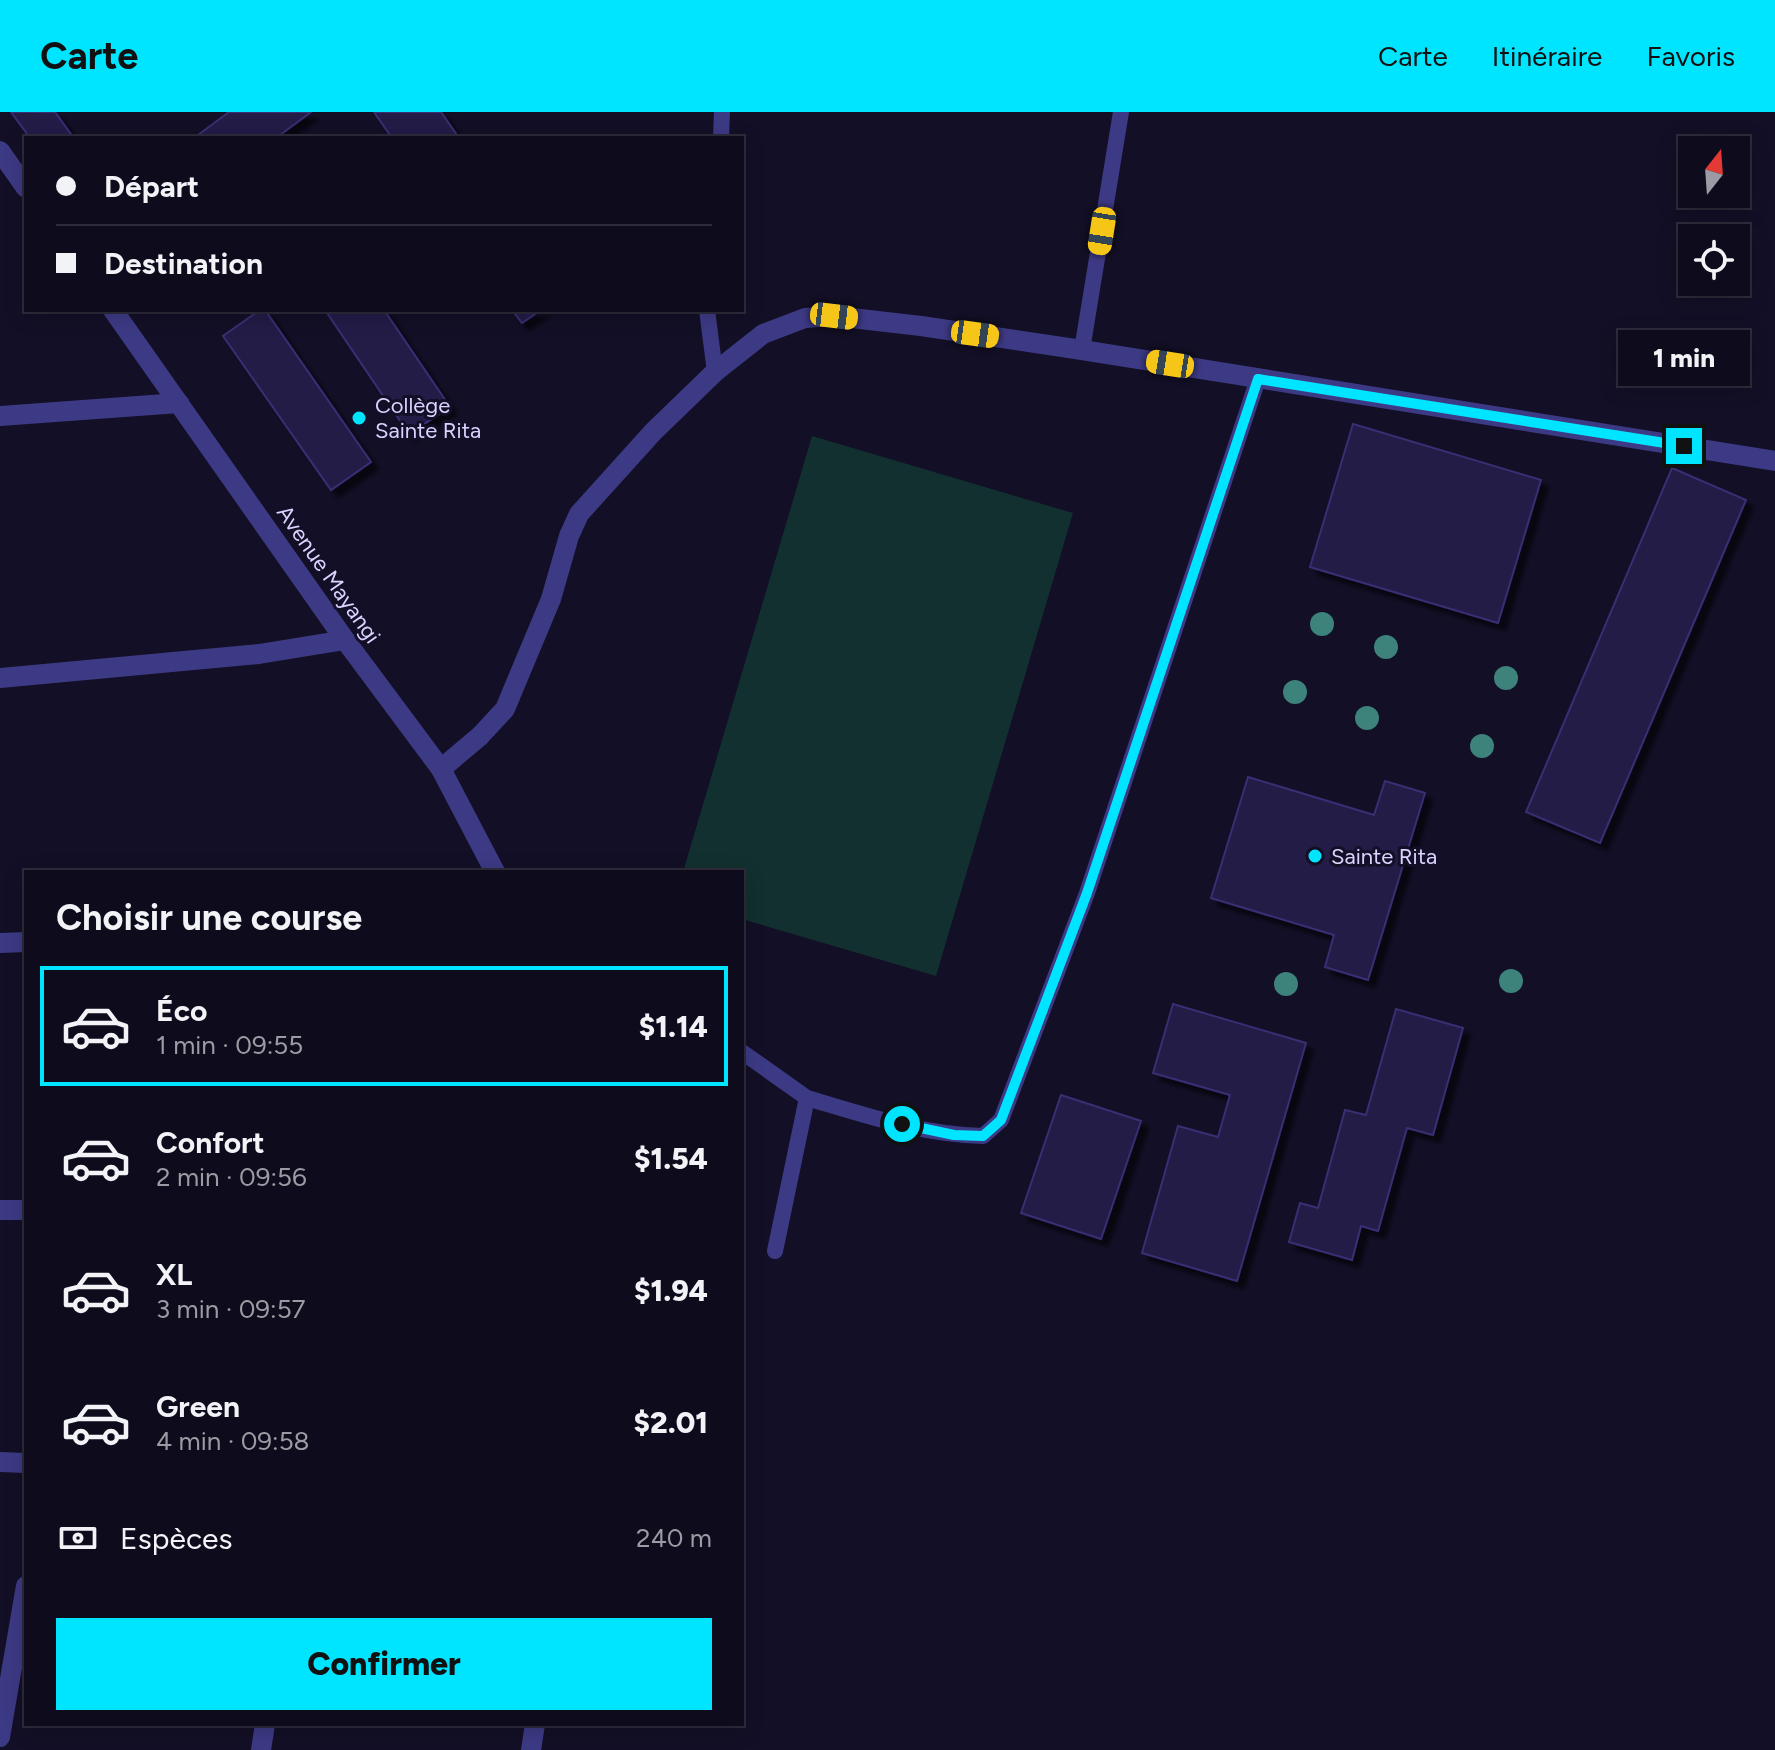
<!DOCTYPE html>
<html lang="fr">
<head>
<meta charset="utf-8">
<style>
	:root { --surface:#0e0b1c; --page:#171425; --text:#f1f3f6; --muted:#9b9ba3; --line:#2e2b3b; --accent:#00e5ff }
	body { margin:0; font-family:Figtree,sans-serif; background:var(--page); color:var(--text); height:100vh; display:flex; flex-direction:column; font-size:30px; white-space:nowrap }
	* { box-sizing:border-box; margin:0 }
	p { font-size:26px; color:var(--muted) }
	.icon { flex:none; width:44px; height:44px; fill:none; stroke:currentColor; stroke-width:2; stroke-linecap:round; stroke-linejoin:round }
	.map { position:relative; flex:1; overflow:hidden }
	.panel { position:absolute; left:24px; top:758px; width:720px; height:856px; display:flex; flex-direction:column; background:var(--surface); border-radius:0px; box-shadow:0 4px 20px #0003,0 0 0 2px var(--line) }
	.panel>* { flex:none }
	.top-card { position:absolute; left:24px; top:24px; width:720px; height:176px; border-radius:0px; box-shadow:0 4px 20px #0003,0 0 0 2px var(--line); display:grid; align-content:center; height:176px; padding:0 32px; background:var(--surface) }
	.needle { width:52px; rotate:17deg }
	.buttons { position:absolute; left:1678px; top:24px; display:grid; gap:16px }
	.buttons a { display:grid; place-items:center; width:72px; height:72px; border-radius:0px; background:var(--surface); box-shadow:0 4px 20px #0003,0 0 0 2px var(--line); font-size:40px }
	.end { position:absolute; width:36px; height:36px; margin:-18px; border:10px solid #00e5ff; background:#111; box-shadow:0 0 0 4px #111 }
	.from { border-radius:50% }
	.bubble { position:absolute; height:56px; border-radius:0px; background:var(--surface); box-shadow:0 4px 20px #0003,0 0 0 2px var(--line); font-size:26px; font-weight:800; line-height:56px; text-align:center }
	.car { position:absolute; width:24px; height:48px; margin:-24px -12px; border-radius:10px; box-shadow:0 0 6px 2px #0007; background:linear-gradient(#f5c518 24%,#345 0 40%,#f5c518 0 76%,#345 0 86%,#f5c518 0) }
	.top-card b { display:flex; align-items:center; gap:28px; height:76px; font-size:30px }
	.top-card b+b { border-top:2px solid var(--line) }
	.top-card i { width:20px; height:20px; background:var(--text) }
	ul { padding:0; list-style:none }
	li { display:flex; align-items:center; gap:24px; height:120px; margin:0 16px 12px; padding:0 16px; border:4px solid transparent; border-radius:0px }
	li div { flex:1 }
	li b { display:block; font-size:30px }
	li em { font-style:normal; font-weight:800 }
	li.active { border-color:var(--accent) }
	li>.icon { width:72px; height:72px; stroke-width:1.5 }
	h2 { padding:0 32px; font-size:36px; line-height:96px }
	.pay { display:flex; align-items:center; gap:20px; height:88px; padding:0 32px; font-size:30px }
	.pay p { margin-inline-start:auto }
	.primary-button { display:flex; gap:16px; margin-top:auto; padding:16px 32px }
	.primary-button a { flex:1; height:92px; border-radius:0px; background:var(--accent); color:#111; font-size:32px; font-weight:800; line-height:92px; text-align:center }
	header { display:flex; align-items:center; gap:48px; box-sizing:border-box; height:112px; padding:0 40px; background:var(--accent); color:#111 }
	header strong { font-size:38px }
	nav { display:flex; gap:44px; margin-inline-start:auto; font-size:28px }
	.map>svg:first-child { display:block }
	.green { fill:#12302f }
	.building { fill:#241b47; stroke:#3b2d73; stroke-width:2; filter:url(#shadow) }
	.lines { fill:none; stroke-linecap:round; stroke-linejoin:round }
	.service { stroke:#3d3a85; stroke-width:16 }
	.minor { stroke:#3d3a85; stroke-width:20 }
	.tertiary { stroke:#3d3a85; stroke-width:20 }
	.tree { fill:#3d827b }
	.route { stroke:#00e5ff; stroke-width:10 }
	.poi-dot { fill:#00e5ff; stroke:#130f26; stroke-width:3 }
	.labels { text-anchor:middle; stroke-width:6; stroke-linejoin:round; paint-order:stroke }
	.poi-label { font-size:22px; fill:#d9d4ff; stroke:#130f26; text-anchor:start }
	.street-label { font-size:22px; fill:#d9d4ff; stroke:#130f26 }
</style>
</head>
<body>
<header>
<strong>Carte</strong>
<nav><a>Carte</a><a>Itinéraire</a><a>Favoris</a></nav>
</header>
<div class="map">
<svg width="1775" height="1638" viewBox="0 0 1775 1638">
	<defs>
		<filter id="shadow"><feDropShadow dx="7" dy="7" stdDeviation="2" flood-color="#0009"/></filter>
	</defs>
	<rect width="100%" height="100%" fill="#130f26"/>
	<path class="green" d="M812 324 1073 401 936 864 742 807V760H683Z"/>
	<path class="building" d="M11 0H55L73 25 30 26Z
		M229 0H311L276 26H194Z
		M374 0H441L459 26H392Z
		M260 198H265L371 350 331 378 223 224Z
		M325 198H384L450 295 409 322Z
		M512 198H541L522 211Z
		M1353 312 1541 368 1498 511 1310 455Z
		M1672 356 1746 388 1600 731 1526 700Z
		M1248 665 1374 703 1385 669 1425 681 1368 868 1325 855 1334 823 1211 786Z
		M1173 892 1306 931 1237 1169 1142 1141 1178 1014 1218 1025 1230 983 1153 961Z
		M1396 897 1463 916 1433 1023 1407 1016 1378 1119 1361 1114 1352 1148 1289 1130 1300 1091 1318 1096 1345 998 1366 1003Z
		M1061 983 1141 1009 1101 1127 1021 1101Z"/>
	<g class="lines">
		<path class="service" d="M721 26 722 0
			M707 198 715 260
			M1082 238 1121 0
			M742 940 807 986 775 1139
			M807 986C864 1003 923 1023 983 1024L1001 1008 1087 781 1258 267"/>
		<path class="minor" d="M0 304 179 291
			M0 566 259 542 345 528
			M441 657 480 624 505 597 551 487 569 424 579 402 653 320 715 260 763 222 805 206 834 204 921 214 1082 238 1775 349
			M0 831 26 830
			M0 1098H26
			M0 1350 26 1351
			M0 1625 26 1474
			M261 1638 265 1612"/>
		<path class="tertiary" d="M0 39 26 76
			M113 198 345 528 441 657 495 760
			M531 1638 535 1612"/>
	</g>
	<g class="tree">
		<circle cx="1322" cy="512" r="12"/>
		<circle cx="1386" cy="535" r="12"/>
		<circle cx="1506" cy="566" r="12"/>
		<circle cx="1295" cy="580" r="12"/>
		<circle cx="1367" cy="606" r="12"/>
		<circle cx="1482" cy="634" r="12"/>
		<circle cx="1511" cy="869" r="12"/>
		<circle cx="1286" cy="872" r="12"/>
	</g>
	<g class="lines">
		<path class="route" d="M902 1012 954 1023 983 1024 1001 1008 1087 781 1258 267 1684 334"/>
	</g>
	<g class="poi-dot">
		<circle cx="359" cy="306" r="8"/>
		<circle cx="1315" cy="744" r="8"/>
	</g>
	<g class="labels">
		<g class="poi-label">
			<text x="375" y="301">Collège<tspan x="375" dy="25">Sainte Rita</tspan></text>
			<text x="1331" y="752">Sainte Rita</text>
		</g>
		<g class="street-label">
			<text transform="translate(329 462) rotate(55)" y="8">Avenue Mayangi</text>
		</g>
	</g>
</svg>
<div class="buttons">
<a><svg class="needle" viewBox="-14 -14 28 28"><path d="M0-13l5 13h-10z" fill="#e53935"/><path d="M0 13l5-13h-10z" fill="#9b9ba3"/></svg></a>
<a><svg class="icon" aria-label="locate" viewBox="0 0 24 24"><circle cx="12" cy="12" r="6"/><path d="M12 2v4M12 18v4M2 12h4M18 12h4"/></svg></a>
</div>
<i class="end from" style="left:902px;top:1012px"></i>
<i class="end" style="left:1684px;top:334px"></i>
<div class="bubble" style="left:1618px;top:218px;width:132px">1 min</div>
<i class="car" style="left:1102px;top:119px;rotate:189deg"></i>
<i class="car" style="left:834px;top:204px;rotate:97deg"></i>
<i class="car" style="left:975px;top:222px;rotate:98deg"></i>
<i class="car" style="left:1170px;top:252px;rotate:279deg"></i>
<div class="top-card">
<b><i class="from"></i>Départ</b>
<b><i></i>Destination</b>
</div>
<section class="panel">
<h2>Choisir une course</h2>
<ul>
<li class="active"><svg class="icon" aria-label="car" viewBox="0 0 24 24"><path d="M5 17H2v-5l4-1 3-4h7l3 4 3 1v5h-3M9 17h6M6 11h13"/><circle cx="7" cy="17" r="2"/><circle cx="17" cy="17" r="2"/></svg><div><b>Éco</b><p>1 min · 09:55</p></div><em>$1.14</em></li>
<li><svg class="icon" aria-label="car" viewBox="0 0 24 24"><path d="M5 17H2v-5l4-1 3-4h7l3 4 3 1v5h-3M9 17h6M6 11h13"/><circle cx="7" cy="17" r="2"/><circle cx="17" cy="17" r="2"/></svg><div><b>Confort</b><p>2 min · 09:56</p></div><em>$1.54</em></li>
<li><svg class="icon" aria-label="car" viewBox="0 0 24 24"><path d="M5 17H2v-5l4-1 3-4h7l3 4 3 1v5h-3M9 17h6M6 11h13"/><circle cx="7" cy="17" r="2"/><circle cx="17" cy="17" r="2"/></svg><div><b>XL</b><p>3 min · 09:57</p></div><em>$1.94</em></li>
<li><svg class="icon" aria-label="car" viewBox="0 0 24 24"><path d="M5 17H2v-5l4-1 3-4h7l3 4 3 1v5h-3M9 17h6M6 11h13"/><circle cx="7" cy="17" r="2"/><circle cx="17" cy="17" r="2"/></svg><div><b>Green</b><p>4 min · 09:58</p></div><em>$2.01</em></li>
</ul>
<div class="pay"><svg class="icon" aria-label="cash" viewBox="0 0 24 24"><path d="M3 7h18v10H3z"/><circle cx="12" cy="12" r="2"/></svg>Espèces<p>240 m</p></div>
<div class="primary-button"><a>Confirmer</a></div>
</section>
</div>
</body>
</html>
